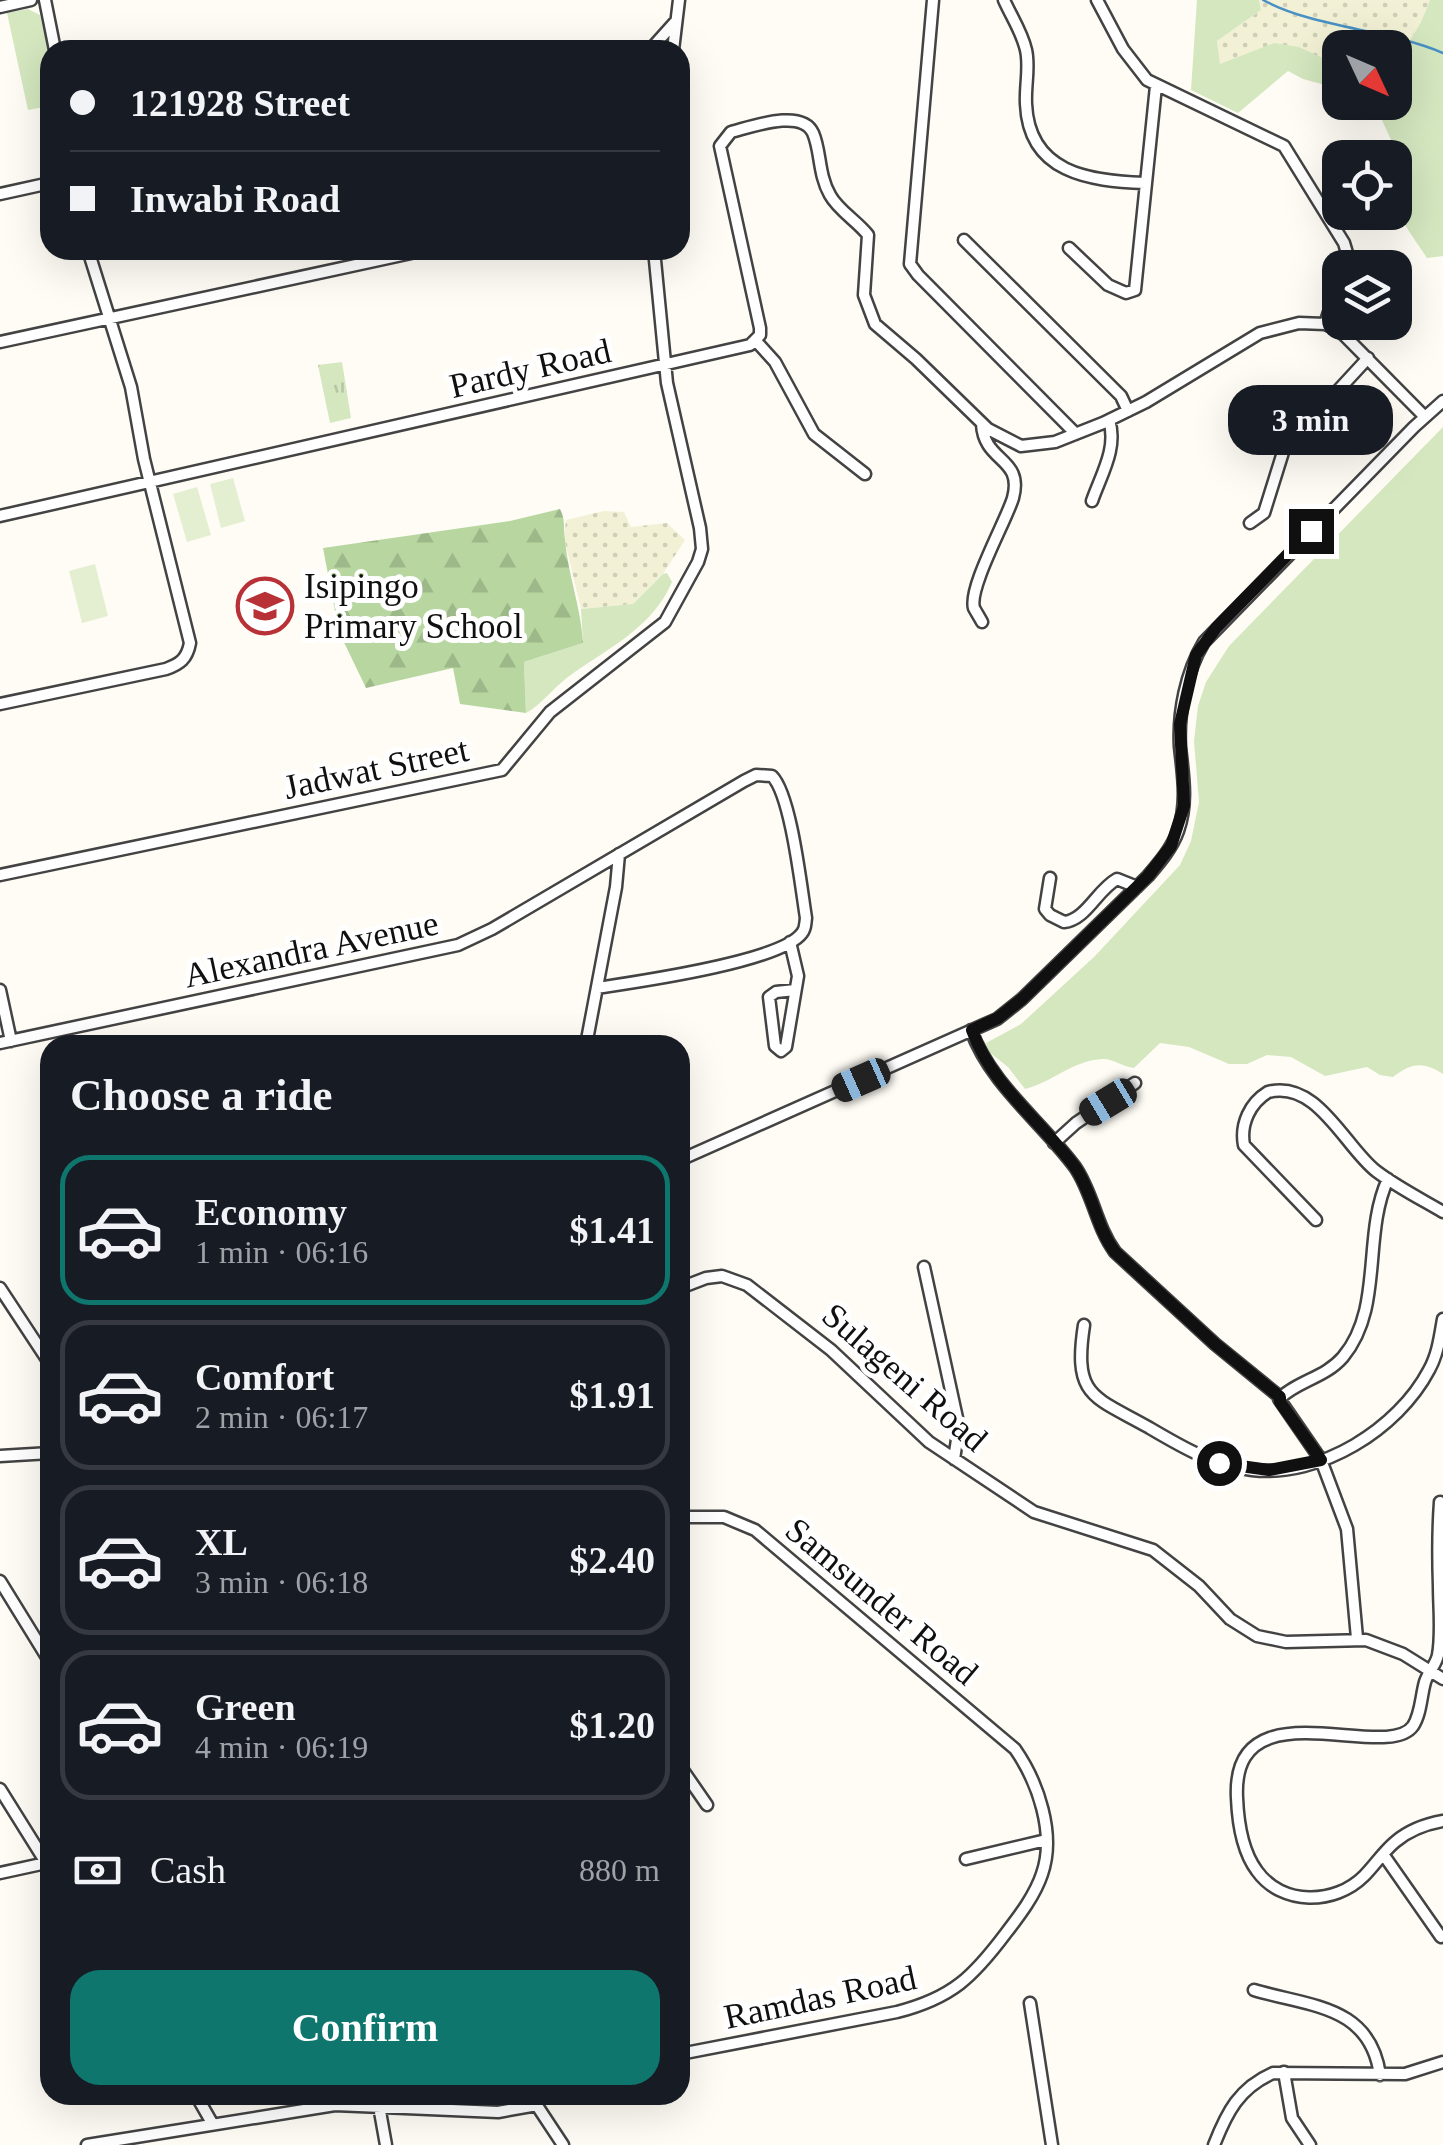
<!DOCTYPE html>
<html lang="en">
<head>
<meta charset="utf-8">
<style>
	:root { --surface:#171b24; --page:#242831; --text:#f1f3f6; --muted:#9ea1a6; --line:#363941; --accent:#0f766e }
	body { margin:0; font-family:Georgia,serif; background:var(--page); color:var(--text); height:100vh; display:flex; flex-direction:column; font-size:38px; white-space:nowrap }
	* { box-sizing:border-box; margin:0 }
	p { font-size:32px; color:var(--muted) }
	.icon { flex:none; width:55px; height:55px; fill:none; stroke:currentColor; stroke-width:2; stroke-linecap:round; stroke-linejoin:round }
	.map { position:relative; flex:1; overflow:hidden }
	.drawer { position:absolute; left:40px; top:1035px; width:650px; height:1070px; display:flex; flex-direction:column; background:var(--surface); border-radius:30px; box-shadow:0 10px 40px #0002 }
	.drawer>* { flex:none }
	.banner { position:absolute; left:40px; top:40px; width:650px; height:220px; border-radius:30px; box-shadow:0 10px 40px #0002; display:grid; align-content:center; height:220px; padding:0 30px; background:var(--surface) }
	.needle { width:65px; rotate:134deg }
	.tools { position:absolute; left:1322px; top:30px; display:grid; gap:20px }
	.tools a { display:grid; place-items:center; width:90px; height:90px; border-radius:20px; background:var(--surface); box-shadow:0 10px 40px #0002; font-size:50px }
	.end { position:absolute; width:45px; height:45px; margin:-22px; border:12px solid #101010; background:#fff; box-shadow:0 0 0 5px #fff }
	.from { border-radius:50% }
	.bubble { position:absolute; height:70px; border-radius:30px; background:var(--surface); box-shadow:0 10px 40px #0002; font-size:32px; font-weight:700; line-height:70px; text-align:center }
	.car { position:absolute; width:30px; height:60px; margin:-30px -15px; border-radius:12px; box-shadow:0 0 8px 2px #0007; background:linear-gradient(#222 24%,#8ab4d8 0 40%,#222 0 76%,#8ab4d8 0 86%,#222 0) }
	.banner b { display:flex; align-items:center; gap:35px; height:95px; font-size:38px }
	.banner b+b { border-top:2px solid var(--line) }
	.banner i { width:25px; height:25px; background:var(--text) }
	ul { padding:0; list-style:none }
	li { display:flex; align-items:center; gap:30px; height:150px; margin:0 20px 15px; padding:0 10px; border:5px solid var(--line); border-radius:30px }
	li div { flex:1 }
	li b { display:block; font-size:38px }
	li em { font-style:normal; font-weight:700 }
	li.active { border-color:var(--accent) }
	li>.icon { width:90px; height:90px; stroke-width:1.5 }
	h2 { padding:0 30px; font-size:45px; line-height:120px }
	.pay { display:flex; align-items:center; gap:25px; height:110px; padding:0 30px; font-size:38px }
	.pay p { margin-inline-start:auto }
	.primary-button { display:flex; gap:20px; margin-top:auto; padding:20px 30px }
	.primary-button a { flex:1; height:115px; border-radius:30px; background:var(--accent); color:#fff; font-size:40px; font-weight:700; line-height:115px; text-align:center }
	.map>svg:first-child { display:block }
	.farmland { fill:url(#farmland-dots) }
	.grass { fill:#d4e7bf }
	.forest { fill:url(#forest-firs) }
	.park { fill:url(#park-tufts) }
	.pitch { fill:#e4efd1 }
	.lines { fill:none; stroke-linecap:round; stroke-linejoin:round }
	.stream { stroke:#4891c4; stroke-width:2.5 }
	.minor-casing { stroke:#434343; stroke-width:15 }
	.minor { stroke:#fff; stroke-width:10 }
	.route { stroke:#101010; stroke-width:12 }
	.labels { text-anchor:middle; stroke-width:10; stroke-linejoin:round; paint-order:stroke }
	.street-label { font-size:35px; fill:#101010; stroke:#fff }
	.poi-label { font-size:35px; fill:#101010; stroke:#fff; text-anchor:start }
</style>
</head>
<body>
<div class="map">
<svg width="1443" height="2145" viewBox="0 0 1443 2145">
	<defs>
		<pattern id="farmland-dots" width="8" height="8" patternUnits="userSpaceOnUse" patternTransform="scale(2.5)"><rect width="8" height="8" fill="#f3f1d5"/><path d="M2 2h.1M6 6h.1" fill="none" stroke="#cfceb6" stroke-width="1.8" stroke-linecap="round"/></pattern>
		<pattern id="forest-firs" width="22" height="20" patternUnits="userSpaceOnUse" patternTransform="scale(2.5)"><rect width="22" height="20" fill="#b8d7a0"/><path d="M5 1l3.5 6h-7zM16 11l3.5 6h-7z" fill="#9db889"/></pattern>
		<pattern id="park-tufts" width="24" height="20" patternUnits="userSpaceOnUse" patternTransform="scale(2.5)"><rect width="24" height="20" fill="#d4e7bf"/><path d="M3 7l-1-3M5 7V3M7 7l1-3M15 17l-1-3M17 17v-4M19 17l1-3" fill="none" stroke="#b5c5a3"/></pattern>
	</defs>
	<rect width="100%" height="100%" fill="#fefcf5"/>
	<path class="farmland" d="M1259 0H1430L1421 22 1395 65V48H1340V66L1220 65 1217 41 1261 10Z
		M604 511 624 512 631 527 667 523 685 540 663 574 633 604 581 609 564 538 566 520Z"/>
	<path class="grass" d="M1197 0H1259L1261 10 1217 41 1220 64 1274 43 1299 47 1340 66V89L1303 79 1288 71 1238 113 1191 90Z
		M1430 0H1443V256L1427 258C1409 229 1380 201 1405 170L1374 103 1395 102V65L1421 22Z
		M28 9 40 15 50 58V106L28 110 7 13Z
		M1443 427V1074C1423 1061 1411 1063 1393 1077L1380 1075 1367 1067 1325 1076 1291 1057 1267 1055 1247 1064H1229L1189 1047 1160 1043 1134 1068C1123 1067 1114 1059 1103 1059 1073 1060 1053 1082 1025 1089L1008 1067 989 1052 986 1043 1021 1024 1094 957 1180 865 1191 841 1199 802 1194 741 1198 706 1206 682 1229 646Z
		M667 573 672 582C652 629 606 649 568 677 553 688 540 706 526 713L524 662 583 643 581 609 633 604 663 574Z"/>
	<path class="forest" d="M560 509C566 521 563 527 565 540 568 575 581 607 583 643L524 662 526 713 460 704 453 668 366 688 339 632 323 548 510 521Z"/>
	<path class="park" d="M342 362 351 418 330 423 318 365Z"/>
	<path class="pitch" d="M233 478 245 521 221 528 210 484Z
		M197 487 211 535 187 542 173 494Z
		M95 564 108 616 82 623 69 571Z"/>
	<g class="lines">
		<path class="stream" d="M1263 0C1315 28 1387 29 1443 53"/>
		<g class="minor-casing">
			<path id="minor" d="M45 0 55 50
				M933 0 910 264 918 275 1076 434
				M1004 0C1011 16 1022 32 1026 50 1030 67 1025 85 1026 104 1029 173 1089 181 1145 183
				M1097 0 1123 49 1147 80 1284 146 1344 243 1347 253 1344 268
				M0 7 31 0
				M650 50 676 21
				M673 50 679 0
				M0 194 50 183
				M964 240 1121 396 1128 411
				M1069 248 1108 285 1126 293 1135 290 1156 86
				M1325 324 1340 279
				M756 341 775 362 814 434 865 474
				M0 342 425 250
				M982 424C984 463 1024 457 1013 498 1007 519 968 588 974 608 975 610 981 620 982 622
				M1092 501C1101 475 1118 448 1109 420
				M0 516 750 345 760 335V328L720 146 731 132C751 127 802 108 813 133 821 151 818 174 830 195 838 210 857 221 868 235L864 295 875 324 916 359 988 429 1021 446 1055 442 1103 423 1146 402 1260 333 1299 323 1325 324 1340 331 1425 417
				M1250 523 1264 513 1284 449 1368 358
				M0 704 166 669C180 664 187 659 190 643L144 459 131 387 88 250
				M0 875 502 770 550 712 665 622 698 562 702 549 700 528 667 383 654 250
				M1050 878 1045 909 1050 915 1064 922C1086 920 1097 890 1117 879L1137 887
				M790 942 798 976 786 1047 781 1051 775 1046 769 997 776 992 795 990
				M0 990 11 1041
				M971 1030C991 1085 1041 1121 1075 1167 1093 1193 1096 1226 1115 1252L1215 1344 1280 1397
				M0 1043 458 945 492 929 744 781 756 775 772 776C791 795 801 887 806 918 805 924 806 928 802 933 781 962 636 982 597 988
				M586 1045 616 887 619 854
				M1054 1143 1076 1123 1135 1083
				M680 1160 997 1019 1022 999 1148 876C1160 862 1172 848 1178 831 1188 803 1183 775 1180 747 1178 712 1186 672 1204 642L1414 427 1443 401
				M1316 1220 1244 1145C1240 1124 1250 1103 1268 1092 1317 1079 1345 1147 1376 1171 1397 1187 1421 1199 1443 1212
				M924 1267 959 1427 954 1459
				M0 1288 50 1364
				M680 1288 706 1278 722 1276 747 1285 831 1350 929 1442 1034 1512 1153 1550 1199 1586 1230 1619 1257 1636 1286 1642 1366 1640 1403 1654 1443 1679
				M1084 1325C1073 1397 1093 1396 1148 1427 1182 1447 1212 1465 1252 1470 1320 1478 1398 1429 1429 1370 1438 1354 1440 1336 1443 1319
				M0 1456 50 1453
				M1440 1502C1438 1530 1438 1558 1439 1586 1439 1608 1442 1633 1438 1655 1436 1665 1428 1672 1425 1682 1421 1696 1421 1714 1413 1726 1386 1764 1231 1683 1237 1798 1238 1823 1242 1851 1257 1871 1282 1906 1335 1905 1364 1876 1375 1865 1383 1852 1395 1842 1408 1831 1426 1824 1443 1821
				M680 1517H724L755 1530 1015 1749C1038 1782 1056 1834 1042 1874 1035 1895 1020 1915 1006 1933 973 1977 952 1998 897 2012L680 2054
				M0 1581 50 1662
				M1357 1638 1347 1529 1321 1460 1279 1399C1297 1381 1325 1378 1343 1357 1384 1308 1362 1235 1388 1179
				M680 1766 707 1805
				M0 1789 50 1869
				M1383 1854 1441 1937
				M966 1859 1046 1840
				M0 1873 46 1863
				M1254 1990C1311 2007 1370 2005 1380 2075
				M1030 2003 1052 2145
				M1284 2072 1292 2118 1310 2145
				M196 2095 212 2123
				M530 2095 563 2145
				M379 2106 386 2145
				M87 2145 335 2105 498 2112 537 2105
				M1214 2145C1227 2112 1239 2088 1273 2073L1405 2074 1443 2062"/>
		</g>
		<use href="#minor" class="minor"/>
	</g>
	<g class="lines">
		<path class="route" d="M1219 1463 1269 1470 1321 1460 1280 1402V1397L1215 1344 1115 1252C1096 1227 1093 1193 1075 1167 1041 1121 991 1085 972 1030L998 1018 1022 999 1148 876 1171 846 1184 806 1180 724 1196 655 1216 628 1311 531"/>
	</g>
	<defs>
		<g id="school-ring" transform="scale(2.875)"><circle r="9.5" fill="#fff" stroke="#b83136" stroke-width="1.5"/><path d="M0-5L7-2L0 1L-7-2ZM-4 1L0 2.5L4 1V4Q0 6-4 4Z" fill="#b83136"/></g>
	</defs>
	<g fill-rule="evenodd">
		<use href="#school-ring" x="265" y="606"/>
	</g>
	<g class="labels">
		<g class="street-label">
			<text transform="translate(530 368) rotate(-13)" y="12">Pardy Road</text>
			<text transform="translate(376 768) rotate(-12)" y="12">Jadwat Street</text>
			<text transform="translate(311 949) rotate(-12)" y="12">Alexandra Avenue</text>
			<text transform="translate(905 1377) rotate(41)" y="12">Sulageni Road</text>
			<text transform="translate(882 1601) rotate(40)" y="12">Samsunder Road</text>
			<text transform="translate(820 1997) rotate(-12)" y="12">Ramdas Road</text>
		</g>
		<g class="poi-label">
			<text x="304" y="598">Isipingo<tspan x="304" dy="40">Primary School</tspan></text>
		</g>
	</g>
</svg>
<div class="tools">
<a><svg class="needle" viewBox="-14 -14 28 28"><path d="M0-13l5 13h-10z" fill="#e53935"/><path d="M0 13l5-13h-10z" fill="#9ea1a6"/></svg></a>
<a><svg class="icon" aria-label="locate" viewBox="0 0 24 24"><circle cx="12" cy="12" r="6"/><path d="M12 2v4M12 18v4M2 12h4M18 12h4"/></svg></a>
<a><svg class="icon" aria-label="layers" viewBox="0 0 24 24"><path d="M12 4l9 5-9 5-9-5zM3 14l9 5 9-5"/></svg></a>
</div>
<i class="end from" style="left:1219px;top:1463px"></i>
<i class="end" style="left:1311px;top:531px"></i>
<div class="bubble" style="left:1228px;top:385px;width:165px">3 min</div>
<i class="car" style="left:861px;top:1080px;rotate:246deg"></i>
<i class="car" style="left:1108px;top:1102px;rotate:239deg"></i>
<div class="banner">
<b><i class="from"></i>121928 Street</b>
<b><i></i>Inwabi Road</b>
</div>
<section class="drawer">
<h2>Choose a ride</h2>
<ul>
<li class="active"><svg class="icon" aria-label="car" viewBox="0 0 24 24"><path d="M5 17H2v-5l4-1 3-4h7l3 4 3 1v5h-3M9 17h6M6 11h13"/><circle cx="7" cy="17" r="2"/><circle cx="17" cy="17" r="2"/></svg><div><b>Economy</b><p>1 min · 06:16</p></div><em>$1.41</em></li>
<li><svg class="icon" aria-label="car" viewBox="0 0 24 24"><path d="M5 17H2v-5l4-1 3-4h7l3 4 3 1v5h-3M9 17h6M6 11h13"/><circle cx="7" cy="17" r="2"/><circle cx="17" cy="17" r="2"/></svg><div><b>Comfort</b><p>2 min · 06:17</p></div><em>$1.91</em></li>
<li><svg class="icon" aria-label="car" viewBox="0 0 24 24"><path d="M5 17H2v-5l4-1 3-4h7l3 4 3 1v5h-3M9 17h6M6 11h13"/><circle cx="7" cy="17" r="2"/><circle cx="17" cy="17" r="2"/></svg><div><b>XL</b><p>3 min · 06:18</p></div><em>$2.40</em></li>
<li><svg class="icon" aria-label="car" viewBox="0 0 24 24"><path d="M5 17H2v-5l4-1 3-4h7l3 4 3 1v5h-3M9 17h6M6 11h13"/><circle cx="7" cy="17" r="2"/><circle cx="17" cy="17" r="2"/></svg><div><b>Green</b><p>4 min · 06:19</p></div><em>$1.20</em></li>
</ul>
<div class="pay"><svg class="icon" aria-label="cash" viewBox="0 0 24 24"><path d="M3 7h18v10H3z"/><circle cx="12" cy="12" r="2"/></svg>Cash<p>880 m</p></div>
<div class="primary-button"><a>Confirm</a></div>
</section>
</div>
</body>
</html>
